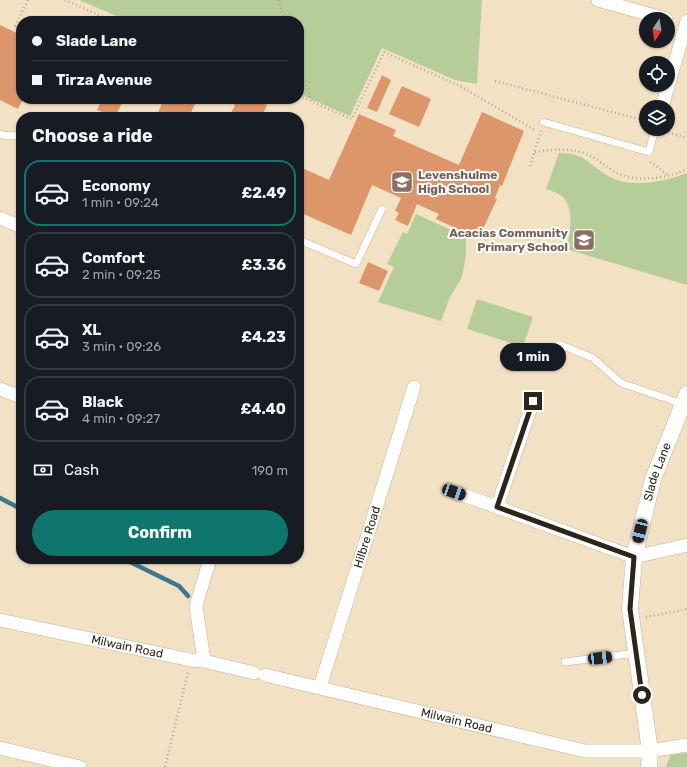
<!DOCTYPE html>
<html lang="en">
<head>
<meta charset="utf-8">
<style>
	:root { --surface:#171b24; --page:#242831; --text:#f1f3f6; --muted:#9ea1a6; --line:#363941; --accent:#0f766e }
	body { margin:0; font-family:Rubik,sans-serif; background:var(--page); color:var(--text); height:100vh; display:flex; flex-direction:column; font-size:15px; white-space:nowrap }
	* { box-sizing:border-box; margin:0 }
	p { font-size:13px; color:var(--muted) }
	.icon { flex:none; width:22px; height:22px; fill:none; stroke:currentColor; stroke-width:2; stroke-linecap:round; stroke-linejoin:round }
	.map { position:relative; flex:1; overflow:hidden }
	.details { position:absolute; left:16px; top:112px; width:288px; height:452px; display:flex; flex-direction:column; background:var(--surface); border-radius:16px; box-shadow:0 1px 3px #0004 }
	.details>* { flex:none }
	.hud { position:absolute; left:16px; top:16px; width:288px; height:88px; border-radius:16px; box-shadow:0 1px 3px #0004; display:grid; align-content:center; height:88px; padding:0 16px; background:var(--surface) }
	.needle { width:26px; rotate:192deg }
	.fabs { position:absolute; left:639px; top:12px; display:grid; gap:8px }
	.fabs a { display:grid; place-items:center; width:36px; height:36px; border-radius:50%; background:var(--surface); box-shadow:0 1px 3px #0004; font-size:20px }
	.end { position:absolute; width:18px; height:18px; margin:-9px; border:5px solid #2b251a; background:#fff; box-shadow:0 0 0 2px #fff }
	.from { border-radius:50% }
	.bubble { position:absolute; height:28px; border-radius:14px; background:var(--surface); box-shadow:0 1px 3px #0004; font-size:13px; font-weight:700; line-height:28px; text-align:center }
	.car { position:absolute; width:12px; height:24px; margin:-12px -6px; border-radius:5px; box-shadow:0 0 3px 1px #0007; background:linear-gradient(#222 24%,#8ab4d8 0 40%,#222 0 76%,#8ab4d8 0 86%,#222 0) }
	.hud b { display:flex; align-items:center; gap:14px; height:38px; font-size:15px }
	.hud b+b { border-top:1px solid var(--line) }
	.hud i { width:10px; height:10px; background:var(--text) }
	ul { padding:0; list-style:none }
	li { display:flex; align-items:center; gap:12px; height:66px; margin:0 8px 6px; padding:0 8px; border:2px solid var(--line); border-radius:16px }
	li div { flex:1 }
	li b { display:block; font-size:15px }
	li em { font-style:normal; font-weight:700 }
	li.on { border-color:var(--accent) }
	li>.icon { width:36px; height:36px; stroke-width:1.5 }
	h2 { padding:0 16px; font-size:18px; line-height:48px }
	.pay { display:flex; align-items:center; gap:10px; height:44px; padding:0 16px; font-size:15px }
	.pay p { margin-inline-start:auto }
	.primary-button { display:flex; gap:8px; margin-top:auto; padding:8px 16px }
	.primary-button a { flex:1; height:46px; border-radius:24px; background:var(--accent); color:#fff; font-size:16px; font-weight:700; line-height:46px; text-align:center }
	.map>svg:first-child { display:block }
	.green { fill:#b7cd99 }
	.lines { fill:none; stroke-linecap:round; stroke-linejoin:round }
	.stream { stroke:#3d7792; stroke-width:4.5 }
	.building { fill:#dd966a }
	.service-casing { stroke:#c5b498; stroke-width:8 }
	.minor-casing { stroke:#c5b498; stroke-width:14 }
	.tertiary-casing { stroke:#c5b498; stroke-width:17 }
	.path { stroke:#b6a790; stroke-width:2.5; stroke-dasharray:1 3; stroke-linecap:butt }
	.service { stroke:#fff; stroke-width:7 }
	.minor { stroke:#fff; stroke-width:13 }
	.tertiary { stroke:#fff; stroke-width:16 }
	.route { stroke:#2b251a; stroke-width:5 }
	.labels { text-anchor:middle; stroke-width:4; stroke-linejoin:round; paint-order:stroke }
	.education-label { font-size:12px; font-weight:bold; fill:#785e54; stroke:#fff; text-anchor:start }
	.street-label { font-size:12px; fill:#2b251a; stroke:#fff }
</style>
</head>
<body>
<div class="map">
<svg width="687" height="767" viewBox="0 0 687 767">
	<rect width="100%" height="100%" fill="#f3e1c4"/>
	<path class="green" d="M79 0H482L477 84 455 80 382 48 350 116 299 94V21H128Z
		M559 153C586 153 588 164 608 176 631 189 664 182 687 173V285L566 249C570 234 575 210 563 197 558 193 552 191 546 189Z
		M416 214 466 237V255L462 277 450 297 441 321 378 302 394 267 387 264 403 232 407 234Z
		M477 299 533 317 523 347 467 329Z
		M687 753V767H666L670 755Z"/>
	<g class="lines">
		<path class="stream" d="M0 498 21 509
			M124 559 179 586 188 596"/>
	</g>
	<path class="building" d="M0 25 21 35V99H23L18 109 0 100Z
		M382 75 391 80 377 112 367 108Z
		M402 86 431 99 419 127 389 114Z
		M102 99H124L115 117 97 110Z
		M164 99H197L189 117H156Z
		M222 99H264L262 103 267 105 262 116 257 113 255 117H229L235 105Z
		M482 112 524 131 502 186 500 185 495 198 497 199 481 233 477 232 475 237 436 219 439 214 417 204 408 226 395 220 399 213 395 211 401 198 372 185 351 235 299 212V175L302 168 329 180 359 114 396 130 393 136 459 165Z
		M368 262 388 271 379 291 359 283Z"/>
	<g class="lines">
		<g class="service-casing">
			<path id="service" d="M543 122 649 152 655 129
				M0 134C7 137 14 136 21 134
				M299 240 356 264 382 209
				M559 344 593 358 621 383 683 404
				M565 662 636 653"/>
		</g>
		<g class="minor-casing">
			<g id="minor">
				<path d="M598 0 666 19"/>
				<path d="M662 107 687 21"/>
				<path d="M0 218 21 227"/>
				<path d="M0 389 21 397"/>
				<path d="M454 492 497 507 634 557 687 545"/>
				<path d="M497 507 533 401"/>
				<path id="s1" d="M0 620 191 660 204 661 254 673"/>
				<path d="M204 661 196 606 210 559"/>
				<path id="s2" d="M265 675 585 751H650L687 745"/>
				<path id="s3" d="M320 687 414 387"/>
				<path d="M0 748 80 767"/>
			</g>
		</g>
		<g class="tertiary-casing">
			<g id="tertiary">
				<path id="s4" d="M649 767 650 751 630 609 634 557 653 479 687 394"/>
			</g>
		</g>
		<path class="path" d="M65 0 112 21
			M279 0 284 21
			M15 26 28 0
			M299 66 312 101
			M495 81 646 121
			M299 96 352 119 384 52 460 86 535 130
			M665 130 670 133 687 138
			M535 152C550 150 565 148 581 152 594 155 603 165 615 172 637 183 666 179 687 169
			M650 162 654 164 668 176
			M530 166 541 131
			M646 617 687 609
			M165 767 188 672"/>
		<use href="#service" class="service"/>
		<use href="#minor" class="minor"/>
		<use href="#tertiary" class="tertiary"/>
	</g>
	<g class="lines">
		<path class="route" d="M533 401 497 507 634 557 630 609 642 695"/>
	</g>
	<defs>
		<g id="school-square" transform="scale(1.15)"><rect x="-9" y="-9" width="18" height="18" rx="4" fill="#8d6e63" stroke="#fff"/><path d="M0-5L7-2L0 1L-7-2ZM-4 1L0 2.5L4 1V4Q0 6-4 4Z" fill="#fff"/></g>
	</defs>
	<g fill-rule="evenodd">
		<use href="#school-square" x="402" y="182"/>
		<use href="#school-square" x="584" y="240"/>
	</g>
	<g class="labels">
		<g class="education-label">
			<text x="418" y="179">Levenshulme<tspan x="418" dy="14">High School</tspan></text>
			<text x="568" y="237" text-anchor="end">Acacias Community<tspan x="568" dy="14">Primary School</tspan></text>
		</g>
		<g class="street-label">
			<text dy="4" stroke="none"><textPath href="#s4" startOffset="300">Slade Lane</textPath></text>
			<text dy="4" stroke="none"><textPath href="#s3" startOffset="157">Hilbre Road</textPath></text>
			<text dy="4" stroke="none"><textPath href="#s1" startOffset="130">Milwain Road</textPath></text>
			<text dy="4" stroke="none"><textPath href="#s2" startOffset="197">Milwain Road</textPath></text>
		</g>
	</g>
</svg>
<div class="fabs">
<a><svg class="needle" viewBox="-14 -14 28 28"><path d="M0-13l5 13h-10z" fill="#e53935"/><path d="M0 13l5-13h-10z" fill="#9ea1a6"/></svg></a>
<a><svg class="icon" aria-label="locate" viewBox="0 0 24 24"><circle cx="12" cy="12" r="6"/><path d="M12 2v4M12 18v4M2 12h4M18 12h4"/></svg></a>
<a><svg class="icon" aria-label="layers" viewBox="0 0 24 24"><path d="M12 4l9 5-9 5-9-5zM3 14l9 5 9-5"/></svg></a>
</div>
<i class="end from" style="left:642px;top:695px"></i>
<i class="end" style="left:533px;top:401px"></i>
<div class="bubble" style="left:500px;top:343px;width:66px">1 min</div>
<i class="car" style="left:454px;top:492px;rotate:109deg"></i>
<i class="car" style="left:640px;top:531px;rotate:194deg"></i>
<i class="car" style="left:600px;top:658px;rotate:83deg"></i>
<div class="hud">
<b><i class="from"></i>Slade Lane</b>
<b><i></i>Tirza Avenue</b>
</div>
<section class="details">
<h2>Choose a ride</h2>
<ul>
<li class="on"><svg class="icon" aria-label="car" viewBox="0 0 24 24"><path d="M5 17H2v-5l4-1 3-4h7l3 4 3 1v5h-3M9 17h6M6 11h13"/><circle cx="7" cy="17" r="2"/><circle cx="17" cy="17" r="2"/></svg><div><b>Economy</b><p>1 min · 09:24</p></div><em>£2.49</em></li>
<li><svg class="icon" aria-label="car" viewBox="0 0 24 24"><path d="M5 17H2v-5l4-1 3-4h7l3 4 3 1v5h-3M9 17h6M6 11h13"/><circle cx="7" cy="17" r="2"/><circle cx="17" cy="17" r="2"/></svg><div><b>Comfort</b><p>2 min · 09:25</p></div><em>£3.36</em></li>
<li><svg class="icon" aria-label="car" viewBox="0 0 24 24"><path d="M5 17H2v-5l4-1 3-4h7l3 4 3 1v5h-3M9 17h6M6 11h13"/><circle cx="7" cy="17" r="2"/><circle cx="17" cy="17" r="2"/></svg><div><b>XL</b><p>3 min · 09:26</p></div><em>£4.23</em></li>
<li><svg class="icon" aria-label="car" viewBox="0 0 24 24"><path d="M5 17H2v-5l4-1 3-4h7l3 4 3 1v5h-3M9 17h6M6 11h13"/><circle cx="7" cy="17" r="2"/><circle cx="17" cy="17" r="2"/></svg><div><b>Black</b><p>4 min · 09:27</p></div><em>£4.40</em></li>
</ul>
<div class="pay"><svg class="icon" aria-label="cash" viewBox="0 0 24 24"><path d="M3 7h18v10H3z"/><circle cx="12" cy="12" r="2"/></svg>Cash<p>190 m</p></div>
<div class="primary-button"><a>Confirm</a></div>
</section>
</div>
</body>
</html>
